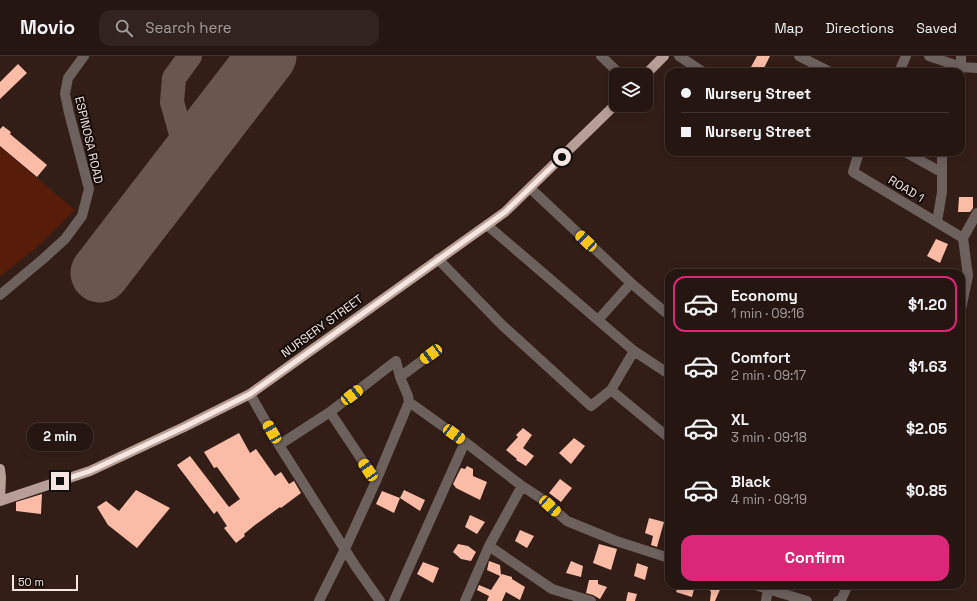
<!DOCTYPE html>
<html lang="en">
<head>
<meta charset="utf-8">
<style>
	:root { --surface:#261611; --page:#32231f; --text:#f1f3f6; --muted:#a49f9f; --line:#423531; --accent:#db2777 }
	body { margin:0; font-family:"Space Grotesk",sans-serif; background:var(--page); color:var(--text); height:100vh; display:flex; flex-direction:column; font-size:15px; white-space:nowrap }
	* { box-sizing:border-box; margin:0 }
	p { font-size:13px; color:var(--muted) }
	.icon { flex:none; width:22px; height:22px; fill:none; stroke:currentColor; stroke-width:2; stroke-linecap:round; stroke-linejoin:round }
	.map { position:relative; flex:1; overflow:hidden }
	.sheet { position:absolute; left:665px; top:213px; width:300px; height:320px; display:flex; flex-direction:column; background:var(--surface); border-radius:12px; box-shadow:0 2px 10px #0003,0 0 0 1px var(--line) }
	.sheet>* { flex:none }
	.guide { position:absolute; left:665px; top:12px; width:300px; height:88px; border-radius:12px; box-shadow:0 2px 10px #0003,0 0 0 1px var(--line); display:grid; align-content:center; height:88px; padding:0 16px; background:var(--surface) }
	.buttons { position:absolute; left:609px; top:12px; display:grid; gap:8px }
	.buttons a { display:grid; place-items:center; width:44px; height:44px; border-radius:8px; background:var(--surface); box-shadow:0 2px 10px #0003,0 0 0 1px var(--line); font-size:20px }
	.scale { position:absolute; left:12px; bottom:10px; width:66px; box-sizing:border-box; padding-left:4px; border:2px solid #f5e6e1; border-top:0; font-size:11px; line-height:14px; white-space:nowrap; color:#f5e6e1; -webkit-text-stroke:3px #140b08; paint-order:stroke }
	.end { position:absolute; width:18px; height:18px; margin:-9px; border:5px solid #f5e6e1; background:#111; box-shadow:0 0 0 2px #111 }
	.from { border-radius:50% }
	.bubble { position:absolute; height:28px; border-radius:12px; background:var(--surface); box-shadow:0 2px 10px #0003,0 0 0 1px var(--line); font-size:13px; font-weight:700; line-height:28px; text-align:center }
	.car { position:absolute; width:12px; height:24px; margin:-12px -6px; border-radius:5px; box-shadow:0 0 3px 1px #0007; background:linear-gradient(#f5c518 24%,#345 0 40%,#f5c518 0 76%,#345 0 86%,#f5c518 0) }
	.guide b { display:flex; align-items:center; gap:14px; height:38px; font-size:15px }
	.guide b+b { border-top:1px solid var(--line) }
	.guide i { width:10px; height:10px; background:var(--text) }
	ul { padding:7px 0 0; list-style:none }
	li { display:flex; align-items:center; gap:12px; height:56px; margin:0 8px 6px; padding:0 8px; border:2px solid transparent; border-radius:12px }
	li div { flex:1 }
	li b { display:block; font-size:15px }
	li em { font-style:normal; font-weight:700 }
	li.on { border-color:var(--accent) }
	li>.icon { width:36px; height:36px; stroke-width:1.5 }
	.button { display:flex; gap:8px; margin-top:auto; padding:8px 16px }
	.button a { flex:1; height:46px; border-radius:12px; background:var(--accent); color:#fff; font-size:16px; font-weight:700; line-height:46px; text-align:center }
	header { display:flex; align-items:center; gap:24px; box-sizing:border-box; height:56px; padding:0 20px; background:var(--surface); border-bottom:1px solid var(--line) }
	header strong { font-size:19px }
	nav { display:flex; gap:22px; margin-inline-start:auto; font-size:14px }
	.search { width:280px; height:36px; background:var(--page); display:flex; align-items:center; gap:10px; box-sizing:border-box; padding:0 14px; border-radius:12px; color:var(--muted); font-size:15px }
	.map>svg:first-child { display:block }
	.green { fill:#571d08 }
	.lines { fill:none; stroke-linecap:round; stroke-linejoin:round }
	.taxiway { stroke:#68564f; stroke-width:24 }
	.runway { stroke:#68564f; stroke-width:59 }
	.building { fill:#fabca7 }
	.minor { stroke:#6d615e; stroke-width:10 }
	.major { stroke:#b79f97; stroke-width:10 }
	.route { stroke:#f5e6e1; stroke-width:5 }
	.labels { text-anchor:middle; stroke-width:4; stroke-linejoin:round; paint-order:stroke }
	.street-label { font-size:12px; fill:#f5e6e1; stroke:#140b08 }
</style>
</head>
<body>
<header>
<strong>Movio</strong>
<div class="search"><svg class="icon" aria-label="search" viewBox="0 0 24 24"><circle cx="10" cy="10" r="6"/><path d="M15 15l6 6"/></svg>Search here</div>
<nav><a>Map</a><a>Directions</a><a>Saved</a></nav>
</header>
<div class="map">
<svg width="977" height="545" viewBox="0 0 977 545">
	<rect width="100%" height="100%" fill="#331e17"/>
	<path class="green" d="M0 91 75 154 35 193 0 220Z"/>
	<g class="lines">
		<path class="taxiway" d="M190 0 174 22 172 46 181 78C188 84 195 83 204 82
			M181 78 184 108"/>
		<path class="runway" d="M100 217 267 0"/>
	</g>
	<path class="building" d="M757 0H770L762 16H760L751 11Z
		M18 8 27 17 0 43V26Z
		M3 70 11 76 10 78 47 109 37 121 0 90V73Z
		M959 141H973V152L970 156H958Z
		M936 183 948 188 940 207 927 200Z
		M523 372 532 379 523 392 534 400 526 410 516 404 517 403 506 394 518 381 516 379Z
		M239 377 250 397 256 393 275 420 281 416 289 428 294 425 301 437 281 452 280 451 255 469 244 478 245 480 236 487 224 472 227 470 217 455 214 458 177 409 190 400 229 451 240 443 217 411 214 412 204 396Z
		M574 382 585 390 571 408 559 397Z
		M467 410 473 413V420L487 426 480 444 456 432 453 428 461 412 465 413Z
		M560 423 572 432 561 446 549 437Z
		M136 434 170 452 137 492 108 469 97 451 106 445 119 455Z
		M404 434 425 444 420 455 400 442Z
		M382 435 400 442 394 457 376 448Z
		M42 438 41 458 16 455V446Z
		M470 459 485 466 477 478 465 471Z
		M649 462 664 466 657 491 651 489 653 480 645 477Z
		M520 474 534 480 527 492 515 485Z
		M458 488 468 490 476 496 471 505 461 503 453 496Z
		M599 488 617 493 611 514 593 507Z
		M489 505 500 509 501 519 502 518 512 521V523L525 531 520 544 506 536 502 545H487L489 540 477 534 479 529 491 534 500 520 487 514Z
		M571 505 583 510 581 521 566 517Z
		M423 506 439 512 433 527 417 518Z
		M637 507 648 511 645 524 634 520Z
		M589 524H598V528L607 531 600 543 593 539 586 537Z
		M679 529H695L692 541 676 536Z
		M706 529H722L715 545H710L711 536Z
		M628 536 637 538 635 545H626Z"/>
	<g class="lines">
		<path class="minor" d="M601 0 621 19
			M679 0 703 16
			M799 0 830 16
			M929 0 961 11 977 12
			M899 16 906 0
			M959 16 961 11V0
			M859 96 853 116 963 182
			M905 96 941 116
			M530 132 631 227 665 256
			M937 166 942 136V96
			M487 169 634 295 669 318
			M438 203 501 268 591 350 611 334 669 382
			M0 239 43 203 65 183 82 160 89 133 69 57 65 38 68 22 84 0
			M961 253 968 220 963 182 977 157
			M598 264 631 227
			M431 298 400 321 408 340 409 346 465 386 522 430 489 490
			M611 334 634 295
			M250 338 279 389 356 511 380 545
			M279 389 330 356
			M376 425 330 356 396 305 400 321
			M522 430 542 443 567 465 616 485 669 502
			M755 529 768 533 766 545
			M768 533 807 545
			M319 545 345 493 376 425 409 346
			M394 545 465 386
			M465 545 489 490 552 533 591 545
			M838 545 841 544 848 529"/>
		<path class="major" d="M645 19 664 0
			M0 413 1 421 0 445
			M0 445 90 415 184 371 250 338 505 156 616 48"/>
	</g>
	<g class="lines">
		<path class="route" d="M60 425 90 415 184 371 250 338 505 156 562 101"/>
	</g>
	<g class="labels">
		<g class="street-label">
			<text transform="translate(89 84) rotate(77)" y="4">ESPINOSA ROAD</text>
			<text transform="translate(906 133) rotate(31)" y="4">ROAD 1</text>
			<text transform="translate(322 270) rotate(-36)" y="4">NURSERY STREET</text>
		</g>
	</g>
</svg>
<div class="buttons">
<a><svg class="icon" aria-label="layers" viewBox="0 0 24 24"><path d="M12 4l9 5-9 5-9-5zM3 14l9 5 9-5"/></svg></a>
</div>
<div class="scale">50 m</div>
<i class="end from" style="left:562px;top:101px"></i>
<i class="end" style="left:60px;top:425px"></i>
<div class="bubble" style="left:27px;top:367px;width:66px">2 min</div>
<i class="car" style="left:586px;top:185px;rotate:313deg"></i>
<i class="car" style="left:431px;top:298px;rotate:234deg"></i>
<i class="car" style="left:352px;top:339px;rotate:52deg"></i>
<i class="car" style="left:272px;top:376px;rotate:330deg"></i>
<i class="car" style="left:454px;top:378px;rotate:126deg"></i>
<i class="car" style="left:368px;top:414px;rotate:326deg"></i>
<i class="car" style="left:550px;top:450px;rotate:132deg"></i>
<div class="guide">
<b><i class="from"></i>Nursery Street</b>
<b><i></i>Nursery Street</b>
</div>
<section class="sheet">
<ul>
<li class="on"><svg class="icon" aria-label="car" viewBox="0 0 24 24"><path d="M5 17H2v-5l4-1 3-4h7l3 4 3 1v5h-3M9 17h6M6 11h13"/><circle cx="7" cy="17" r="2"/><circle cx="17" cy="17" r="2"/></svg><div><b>Economy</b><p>1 min · 09:16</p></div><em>$1.20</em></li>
<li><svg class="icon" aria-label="car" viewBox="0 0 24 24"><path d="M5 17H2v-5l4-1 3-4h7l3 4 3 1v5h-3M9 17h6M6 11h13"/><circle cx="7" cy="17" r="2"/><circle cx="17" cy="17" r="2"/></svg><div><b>Comfort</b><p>2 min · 09:17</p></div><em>$1.63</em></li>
<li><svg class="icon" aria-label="car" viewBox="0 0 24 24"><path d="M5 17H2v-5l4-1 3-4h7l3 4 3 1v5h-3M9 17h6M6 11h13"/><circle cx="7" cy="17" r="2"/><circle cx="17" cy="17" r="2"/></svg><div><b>XL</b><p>3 min · 09:18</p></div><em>$2.05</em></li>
<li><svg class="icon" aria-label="car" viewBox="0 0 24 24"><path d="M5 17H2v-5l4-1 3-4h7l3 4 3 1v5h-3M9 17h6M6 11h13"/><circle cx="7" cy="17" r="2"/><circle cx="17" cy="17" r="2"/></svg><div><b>Black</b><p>4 min · 09:19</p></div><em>$0.85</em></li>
</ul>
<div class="button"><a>Confirm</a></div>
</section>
</div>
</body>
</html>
